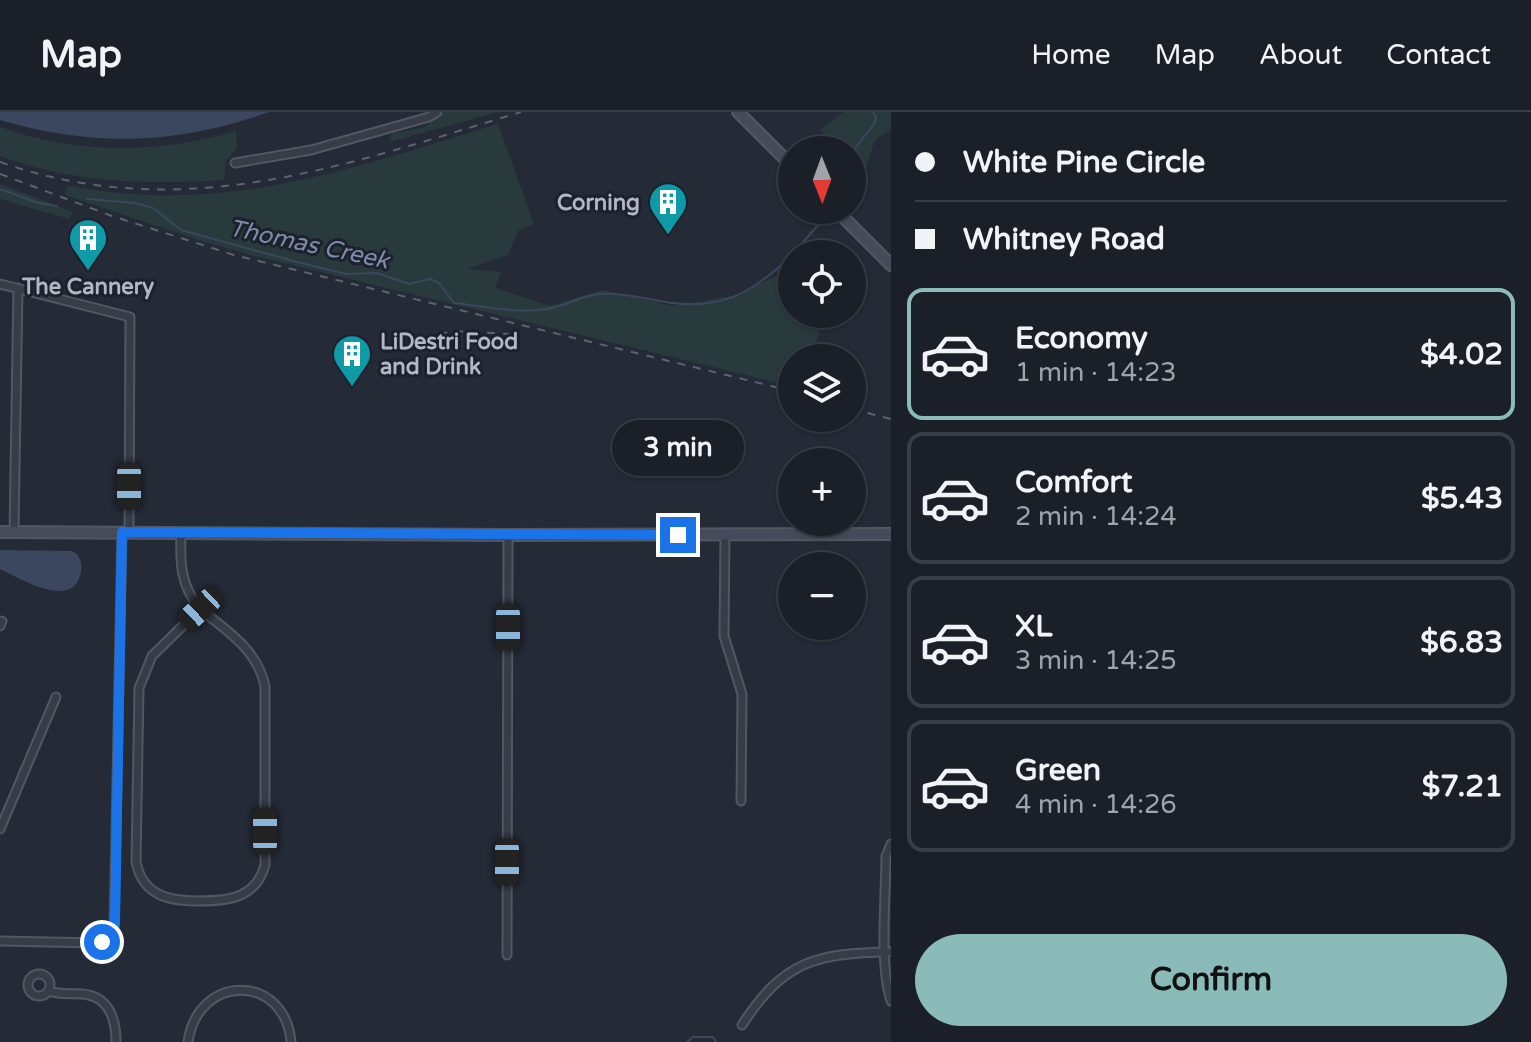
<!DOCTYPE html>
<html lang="en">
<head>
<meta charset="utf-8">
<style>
	:root { --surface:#1b2028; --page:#282d34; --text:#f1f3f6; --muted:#a0a3a8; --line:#393e45; --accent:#8bbbb9 }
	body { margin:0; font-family:"Varela Round",sans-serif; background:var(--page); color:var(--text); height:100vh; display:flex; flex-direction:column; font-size:30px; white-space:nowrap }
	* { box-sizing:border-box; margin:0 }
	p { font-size:26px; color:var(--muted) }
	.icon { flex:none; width:44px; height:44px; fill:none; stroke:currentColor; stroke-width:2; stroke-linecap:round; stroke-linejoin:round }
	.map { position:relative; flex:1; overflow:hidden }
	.side { display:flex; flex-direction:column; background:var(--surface); width:640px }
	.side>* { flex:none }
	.top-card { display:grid; align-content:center; height:176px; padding:0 24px; background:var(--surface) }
	.needle { width:52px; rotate:179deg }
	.fabs { position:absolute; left:778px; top:24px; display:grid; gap:16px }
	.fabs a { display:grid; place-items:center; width:88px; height:88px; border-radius:50%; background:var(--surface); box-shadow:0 2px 6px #0004,0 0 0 2px var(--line); font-size:40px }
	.end { position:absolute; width:36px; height:36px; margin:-18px; border:10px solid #1a73e8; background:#fff; box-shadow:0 0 0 4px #fff }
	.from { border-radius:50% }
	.bubble { position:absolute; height:56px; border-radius:28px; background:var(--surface); box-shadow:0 2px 6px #0004,0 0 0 2px var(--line); font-size:26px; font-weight:800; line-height:56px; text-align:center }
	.car { position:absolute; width:24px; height:48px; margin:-24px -12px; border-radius:10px; box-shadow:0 0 6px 2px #0007; background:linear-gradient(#222 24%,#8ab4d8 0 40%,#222 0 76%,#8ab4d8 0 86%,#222 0) }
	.top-card b { display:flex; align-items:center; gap:28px; height:76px; font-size:30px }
	.top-card b+b { border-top:2px solid var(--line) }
	.top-card i { width:20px; height:20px; background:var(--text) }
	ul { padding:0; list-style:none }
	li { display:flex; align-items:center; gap:24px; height:132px; margin:0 16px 12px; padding:0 8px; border:4px solid var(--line); border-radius:16px }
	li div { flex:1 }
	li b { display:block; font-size:30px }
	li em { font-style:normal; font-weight:800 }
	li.selected { border-color:var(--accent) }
	li>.icon { width:72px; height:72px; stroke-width:1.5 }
	.button { display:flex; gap:16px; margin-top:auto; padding:16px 24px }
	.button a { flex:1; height:92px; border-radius:48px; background:var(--accent); color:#111; font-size:32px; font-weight:800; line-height:92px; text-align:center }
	header { display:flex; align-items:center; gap:48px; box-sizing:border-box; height:112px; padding:0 40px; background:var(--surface); border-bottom:2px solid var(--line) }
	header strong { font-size:38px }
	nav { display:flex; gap:44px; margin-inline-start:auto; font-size:28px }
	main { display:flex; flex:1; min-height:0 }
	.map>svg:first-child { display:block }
	.green { fill:#293a3c }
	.water { fill:#3a475e }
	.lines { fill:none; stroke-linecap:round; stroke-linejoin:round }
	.stream { stroke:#3a475e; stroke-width:2 }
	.street-casing { stroke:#525762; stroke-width:11 }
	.secondary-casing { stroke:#525762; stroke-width:14 }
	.street { stroke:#373c47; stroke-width:7 }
	.secondary { stroke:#454b5a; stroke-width:10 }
	.rail { stroke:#5b6270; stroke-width:2; stroke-dasharray:8 8; stroke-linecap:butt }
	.route { stroke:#1a73e8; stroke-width:10 }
	.labels { text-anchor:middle; stroke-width:6; stroke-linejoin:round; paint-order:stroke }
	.poi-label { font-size:22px; font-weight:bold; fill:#b2b7c3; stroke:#1c212c; text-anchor:end }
	.water-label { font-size:24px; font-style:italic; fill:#7c8ca9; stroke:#1c212c }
</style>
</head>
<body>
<header>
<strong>Map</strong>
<nav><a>Home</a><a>Map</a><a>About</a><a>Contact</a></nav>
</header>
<main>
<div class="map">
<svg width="891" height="930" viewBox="0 0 891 930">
	<rect width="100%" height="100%" fill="#242a36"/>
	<path class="green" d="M444 0H498L390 30 391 22 425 15Z
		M844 0H891V17L875 28 860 72 852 78V38H839L820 18Z
		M498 12 534 112 518 118 508 143 467 157 501 160 495 176 550 194 602 178 673 194 737 183 786 159 792 150V202H823L813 246H792V274L247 142 198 128 65 83 68 74C106 80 144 85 183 83 292 80 395 43 498 12Z
		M0 15C79 43 156 42 236 19L237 36 226 49 224 68C148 73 72 71 0 44Z
		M0 72 73 100 69 107 0 87Z"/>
	<path class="water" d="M0 0H269C178 32 94 36 0 8Z
		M0 438 72 439 77 442C82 450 83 457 79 466 70 496 18 466 0 457Z"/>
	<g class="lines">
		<path class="stream" d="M852 40 874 12 876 5 873 0
			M0 77 38 91 57 94
			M87 87 135 91 153 96 181 118 297 150 346 162 377 161 409 172 430 167 439 171 454 191C485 194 515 202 546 197 562 195 577 186 593 183 614 179 638 185 660 189 718 200 751 183 792 143
			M793 142 831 98
			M687 930 693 925H713L716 930"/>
		<g class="street-casing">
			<path id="street" d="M235 51 311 38 429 5 437 0
				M0 172 130 205 129 420
				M14 420 18 176
				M181 421C180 450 180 473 200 497
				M725 423 724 524 742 582 741 689
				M200 497C227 519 257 537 265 574V753C256 786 229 789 199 789 169 789 143 784 136 750L139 576 152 544Z
				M0 514 2 509
				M0 717 56 585
				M891 732 886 744C886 783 879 853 891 889
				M0 829 97 831 106 828 114 818 122 420
				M507 843 508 423
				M28 873a11 11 0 1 1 22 0a11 11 0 1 1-22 0Z
				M49 879C60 883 70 881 82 882 109 884 116 907 116 930
				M742 913C784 848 817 841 891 840
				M188 930C198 861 285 861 291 930"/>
		</g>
		<g class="secondary-casing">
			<path id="secondary" d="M738 0 792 54
				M836 98 891 153
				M0 420 508 423 891 422"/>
		</g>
		<use href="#street" class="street"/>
		<use href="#secondary" class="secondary"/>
		<path class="rail" d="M0 50C183 114 345 53 521 0
			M0 62 112 104 234 143 792 279
			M408 228 455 219 509 222
			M852 297 891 307"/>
	</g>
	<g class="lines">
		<path class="route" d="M102 830 110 824 115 812 122 420 678 423"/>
	</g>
	<defs>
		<g id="building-pin" transform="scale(2)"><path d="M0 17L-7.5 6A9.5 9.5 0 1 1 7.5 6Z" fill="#0f9aa8" stroke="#1c212c"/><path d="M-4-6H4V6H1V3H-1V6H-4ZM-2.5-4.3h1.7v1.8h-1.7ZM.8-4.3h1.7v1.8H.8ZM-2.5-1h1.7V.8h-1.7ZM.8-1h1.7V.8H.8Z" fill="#fff"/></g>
	</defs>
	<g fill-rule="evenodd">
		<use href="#building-pin" x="668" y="90"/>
		<use href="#building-pin" x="88" y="126"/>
		<use href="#building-pin" x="352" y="242"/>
	</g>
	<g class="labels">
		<g class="poi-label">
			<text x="640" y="98">Corning</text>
			<text x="88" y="182" text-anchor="middle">The Cannery</text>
			<text x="380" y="237" text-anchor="start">LiDestri Food<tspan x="380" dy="25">and Drink</tspan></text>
		</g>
		<g class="water-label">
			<text transform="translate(309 132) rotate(12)" y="8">Thomas Creek</text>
		</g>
	</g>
</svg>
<div class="fabs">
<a><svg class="needle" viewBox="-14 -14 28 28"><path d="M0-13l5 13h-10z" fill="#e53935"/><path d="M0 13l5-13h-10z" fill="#a0a3a8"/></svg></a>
<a><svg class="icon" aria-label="locate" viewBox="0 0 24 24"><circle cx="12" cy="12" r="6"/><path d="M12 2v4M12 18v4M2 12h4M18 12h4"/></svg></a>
<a><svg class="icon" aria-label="layers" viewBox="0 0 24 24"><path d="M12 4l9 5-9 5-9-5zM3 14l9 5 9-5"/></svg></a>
<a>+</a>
<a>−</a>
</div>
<i class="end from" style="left:102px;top:830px"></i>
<i class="end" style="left:678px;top:423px"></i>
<div class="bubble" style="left:612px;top:308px;width:132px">3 min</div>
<i class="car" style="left:129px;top:374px;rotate:180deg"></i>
<i class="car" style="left:200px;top:497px;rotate:227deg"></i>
<i class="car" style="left:508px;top:515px;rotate:180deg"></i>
<i class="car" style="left:265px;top:719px;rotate:0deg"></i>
<i class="car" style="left:507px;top:750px;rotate:180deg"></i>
</div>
<section class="side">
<div class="top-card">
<b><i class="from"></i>White Pine Circle</b>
<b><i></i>Whitney Road</b>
</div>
<ul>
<li class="selected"><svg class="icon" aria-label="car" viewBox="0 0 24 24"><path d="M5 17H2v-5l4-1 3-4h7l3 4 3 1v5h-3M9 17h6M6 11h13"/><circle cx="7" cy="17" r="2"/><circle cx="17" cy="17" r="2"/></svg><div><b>Economy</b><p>1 min · 14:23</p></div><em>$4.02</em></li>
<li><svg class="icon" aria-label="car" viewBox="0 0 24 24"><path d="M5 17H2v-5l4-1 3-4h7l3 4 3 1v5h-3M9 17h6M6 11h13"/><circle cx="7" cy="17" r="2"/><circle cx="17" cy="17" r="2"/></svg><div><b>Comfort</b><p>2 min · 14:24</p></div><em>$5.43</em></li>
<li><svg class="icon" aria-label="car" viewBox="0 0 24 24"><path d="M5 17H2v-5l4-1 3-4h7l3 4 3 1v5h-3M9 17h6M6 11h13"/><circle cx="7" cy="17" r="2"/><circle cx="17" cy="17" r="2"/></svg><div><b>XL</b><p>3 min · 14:25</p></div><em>$6.83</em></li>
<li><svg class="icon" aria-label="car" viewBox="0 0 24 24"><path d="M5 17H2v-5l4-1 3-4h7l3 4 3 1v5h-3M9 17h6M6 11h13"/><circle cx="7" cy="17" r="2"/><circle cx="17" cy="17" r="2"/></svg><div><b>Green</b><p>4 min · 14:26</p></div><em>$7.21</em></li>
</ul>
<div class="button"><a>Confirm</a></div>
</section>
</main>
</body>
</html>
